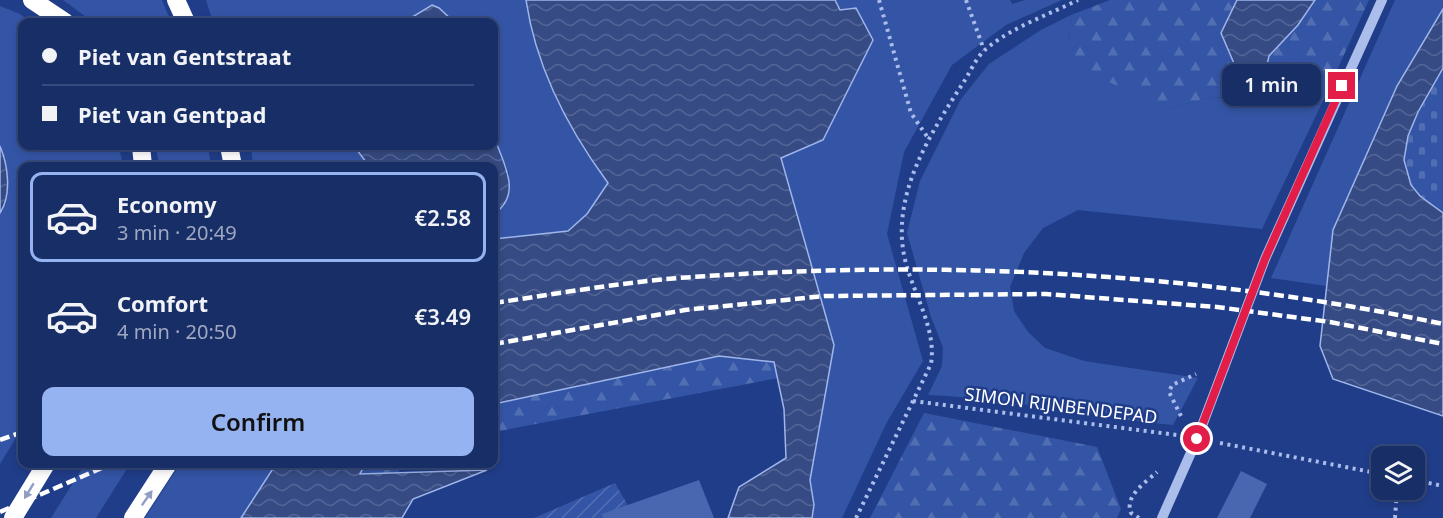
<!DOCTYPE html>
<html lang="en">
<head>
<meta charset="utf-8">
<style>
	:root { --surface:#182e67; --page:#21366d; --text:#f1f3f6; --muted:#9fa8c0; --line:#364a7b; --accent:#95b2f1 }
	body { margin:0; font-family:"Noto Sans",sans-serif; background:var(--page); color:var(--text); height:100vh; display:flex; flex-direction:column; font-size:22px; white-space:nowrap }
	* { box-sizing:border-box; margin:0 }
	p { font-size:20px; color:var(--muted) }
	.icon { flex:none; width:33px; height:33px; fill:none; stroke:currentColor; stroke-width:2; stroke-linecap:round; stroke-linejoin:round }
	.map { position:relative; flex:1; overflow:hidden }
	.side { position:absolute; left:18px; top:162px; width:480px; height:306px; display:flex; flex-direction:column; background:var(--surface); border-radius:12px; box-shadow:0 3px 9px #0003,0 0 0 2px var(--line) }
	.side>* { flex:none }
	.banner { position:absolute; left:18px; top:18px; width:480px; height:132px; border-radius:12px; box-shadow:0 3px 9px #0003,0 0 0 2px var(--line); display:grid; align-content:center; height:132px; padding:0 24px; background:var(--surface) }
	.controls { position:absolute; left:1371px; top:446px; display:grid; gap:12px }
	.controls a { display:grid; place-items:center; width:54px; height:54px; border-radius:12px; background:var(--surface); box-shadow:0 3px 9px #0003,0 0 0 2px var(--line); font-size:30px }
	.end { position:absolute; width:27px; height:27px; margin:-14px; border:8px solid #e11d48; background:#fff; box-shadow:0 0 0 3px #fff }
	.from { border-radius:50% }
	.bubble { position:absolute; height:42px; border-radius:12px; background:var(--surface); box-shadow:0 3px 9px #0003,0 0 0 2px var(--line); font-size:20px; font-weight:600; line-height:42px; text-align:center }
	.banner b { display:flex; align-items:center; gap:21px; height:57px; font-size:22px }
	.banner b+b { border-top:2px solid var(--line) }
	.banner i { width:15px; height:15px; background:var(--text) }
	ul { padding:10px 0 0; list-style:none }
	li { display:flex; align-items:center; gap:18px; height:90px; margin:0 12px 9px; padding:0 12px; border:3px solid transparent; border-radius:12px }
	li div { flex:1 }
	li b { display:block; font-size:22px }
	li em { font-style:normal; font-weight:600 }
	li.active { border-color:var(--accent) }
	li>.icon { width:54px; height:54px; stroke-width:1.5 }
	.action { display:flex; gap:12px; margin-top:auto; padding:12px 24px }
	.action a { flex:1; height:69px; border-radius:12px; background:var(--accent); color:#111; font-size:24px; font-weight:600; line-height:69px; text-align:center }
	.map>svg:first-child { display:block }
	.grass { fill:#3455a6 }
	.forest { fill:url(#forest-firs) }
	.cemetery { fill:url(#cemetery-stones) }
	.garden { fill:url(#garden-furrows) }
	.water { fill:url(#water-waves); stroke:#9fb6ec; stroke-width:1.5 }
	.building { fill:#4966b1 }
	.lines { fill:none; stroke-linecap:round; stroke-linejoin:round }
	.path { stroke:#abbdeb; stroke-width:4; stroke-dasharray:3 4.5; stroke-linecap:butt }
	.minor { stroke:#abbdeb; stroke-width:10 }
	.highway { stroke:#fff; stroke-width:18 }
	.rail { stroke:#fff; stroke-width:4.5; stroke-dasharray:10 4.5; stroke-linecap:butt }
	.oneway { fill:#909ec4 }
	.route { stroke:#e11d48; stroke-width:8 }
	.labels { text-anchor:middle; stroke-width:5; stroke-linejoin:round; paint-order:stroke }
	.street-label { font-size:18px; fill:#fff; stroke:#203d89 }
</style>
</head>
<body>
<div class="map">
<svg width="1443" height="518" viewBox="0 0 1443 518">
	<defs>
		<pattern id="forest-firs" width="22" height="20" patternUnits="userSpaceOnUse" patternTransform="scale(1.5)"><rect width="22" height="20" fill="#3455a6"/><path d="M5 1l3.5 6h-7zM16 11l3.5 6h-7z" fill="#526eb3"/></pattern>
		<pattern id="cemetery-stones" width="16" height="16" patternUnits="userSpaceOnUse" patternTransform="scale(1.5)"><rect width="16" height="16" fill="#3455a6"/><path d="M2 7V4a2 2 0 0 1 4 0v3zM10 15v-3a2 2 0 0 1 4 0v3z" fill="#526eb3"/></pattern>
		<pattern id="garden-furrows" width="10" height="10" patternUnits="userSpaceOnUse" patternTransform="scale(1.5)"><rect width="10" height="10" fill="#3455a6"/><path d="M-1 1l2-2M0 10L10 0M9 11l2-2" fill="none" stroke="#526eb3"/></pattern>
		<pattern id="water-waves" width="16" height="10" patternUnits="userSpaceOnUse" patternTransform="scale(1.5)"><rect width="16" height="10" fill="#364b84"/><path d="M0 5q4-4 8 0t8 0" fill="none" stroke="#546696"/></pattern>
	</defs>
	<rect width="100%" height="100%" fill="#203d89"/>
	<path class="grass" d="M63 0H162L171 22H93Z
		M206 0H526C536 67 567 130 608 183L587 214 568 231 494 239V214L504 206 509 190V173L494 136V22H454L451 19 424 10 414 19 404 22H213Z
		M835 0H1010L1012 4 1025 0H1062L1006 25 952 65 904 152 887 234 923 361 887 422 842 518H812L814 505 810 480 820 429 781 158 823 140 872 40 840 10Z
		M1395 0H1443V9L1397 86 1333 230 1326 286 1271 278Z
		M0 6 20 14 30 22H22V146H119L123 166H22V428L0 464V213L2 210 4 154 0 146Z
		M1071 15 1069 44 1170 108 1212 97 1244 99 1261 89 1321 105 1262 229 1078 210 1043 228 1024 253 1010 287 1014 311 1028 332 1045 348 1084 361 1198 378 1173 425C1091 418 1011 398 928 395L942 366 943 347 931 317 907 233 920 181 961 99 989 64 1041 30Z
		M155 146H208L211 166H160Z
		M251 146H354L369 166H253Z
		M85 464H130L96 518H51Z
		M180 464H276L241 518H145Z"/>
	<path class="forest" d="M1110 0H1237L1221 33 1236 68 1228 97H1212L1170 108 1080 70 1069 44 1071 15Z
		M1314 0H1369L1321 105 1261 89 1269 56 1295 27Z
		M719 356 774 362 778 378 494 432V404Z
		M924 413 1097 447 1121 509 1117 518H870Z
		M365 464H400L399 473 360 474Z"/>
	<path class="cemetery" d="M1443 57V217L1377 179Z"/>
	<path class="garden" d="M615 483 635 518H534Z"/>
	<path class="water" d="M526 0H835L840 10 856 8 873 40 823 140 781 158 834 345 810 480 814 505 812 518H728L739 487 786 458 784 409 774 362 719 356 494 404V239L568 231 587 214 608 183C568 129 536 68 526 0Z
		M1237 0H1315L1298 25 1269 56 1261 89 1244 99 1228 97 1236 68 1221 33Z
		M432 5 439 8 454 22H404Z
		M1443 9V68L1418 112 1408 136 1404 160 1411 185 1420 196 1443 213V416L1333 379 1320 346 1333 230 1397 86Z
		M494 136C502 162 524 193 494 214V166H369L354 146H494Z
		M0 146C8 165 12 195 0 213Z
		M276 464H365L360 474 487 470 413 499 402 518H241Z"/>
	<path class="building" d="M1241 471 1267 484 1250 518H1217Z
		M699 480 714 518H603L602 514Z"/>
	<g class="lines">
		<path class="path" d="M879 0 911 113 928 138
			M966 0 984 50
			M913 401 1177 435
			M1181 416 1169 392 1172 385 1196 374
			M1220 443 1382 474
			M1414 480 1443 486
			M856 518 931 364C937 327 911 291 904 255 892 192 931 133 963 83 970 73 976 57 986 49 1012 27 1048 15 1078 0
			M1139 518 1131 513C1124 496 1146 482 1157 472
			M1395 518 1397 489"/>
		<path class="minor" d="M1162 518 1197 439 1265 259 1382 0"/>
		<path class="highway" d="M32 0 65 22
			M176 0 186 22
			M141 146 143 166
			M229 146 233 166
			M13 518 46 464
			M133 518 168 464"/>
		<path class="rail" d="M494 303C555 294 617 283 679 278 934 259 1192 271 1443 324
			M494 344 685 310 825 296 1046 294 1217 307 1330 322 1443 344
			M0 440 22 432
			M0 512 111 464"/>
	</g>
	<defs><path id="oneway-solid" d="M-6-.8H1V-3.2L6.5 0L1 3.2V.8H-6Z" transform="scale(1.5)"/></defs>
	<g class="oneway">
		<use href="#oneway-solid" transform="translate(29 491) rotate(121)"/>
		<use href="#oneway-solid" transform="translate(147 498) rotate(-55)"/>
	</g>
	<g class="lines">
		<path class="route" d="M1197 439 1265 259 1342 86"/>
	</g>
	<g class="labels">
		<g class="street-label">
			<text transform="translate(1061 406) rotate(7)" y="6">SIMON RIJNBENDEPAD</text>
		</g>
	</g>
</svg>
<div class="controls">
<a><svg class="icon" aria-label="layers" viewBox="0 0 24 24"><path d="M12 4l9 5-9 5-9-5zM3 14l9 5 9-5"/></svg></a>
</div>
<i class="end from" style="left:1197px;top:439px"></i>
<i class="end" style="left:1342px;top:86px"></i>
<div class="bubble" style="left:1222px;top:64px;width:99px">1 min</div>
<div class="banner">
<b><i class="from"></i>Piet van Gentstraat</b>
<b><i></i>Piet van Gentpad</b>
</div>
<section class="side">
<ul>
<li class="active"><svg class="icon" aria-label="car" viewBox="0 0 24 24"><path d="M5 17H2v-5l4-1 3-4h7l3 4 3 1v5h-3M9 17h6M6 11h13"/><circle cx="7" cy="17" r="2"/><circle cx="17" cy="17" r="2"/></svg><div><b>Economy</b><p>3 min · 20:49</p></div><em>€2.58</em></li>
<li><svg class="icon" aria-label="car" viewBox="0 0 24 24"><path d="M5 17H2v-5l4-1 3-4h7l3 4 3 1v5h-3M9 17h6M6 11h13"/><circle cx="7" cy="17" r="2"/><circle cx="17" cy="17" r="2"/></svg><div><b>Comfort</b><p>4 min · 20:50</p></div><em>€3.49</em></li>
</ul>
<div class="action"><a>Confirm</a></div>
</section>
</div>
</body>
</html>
